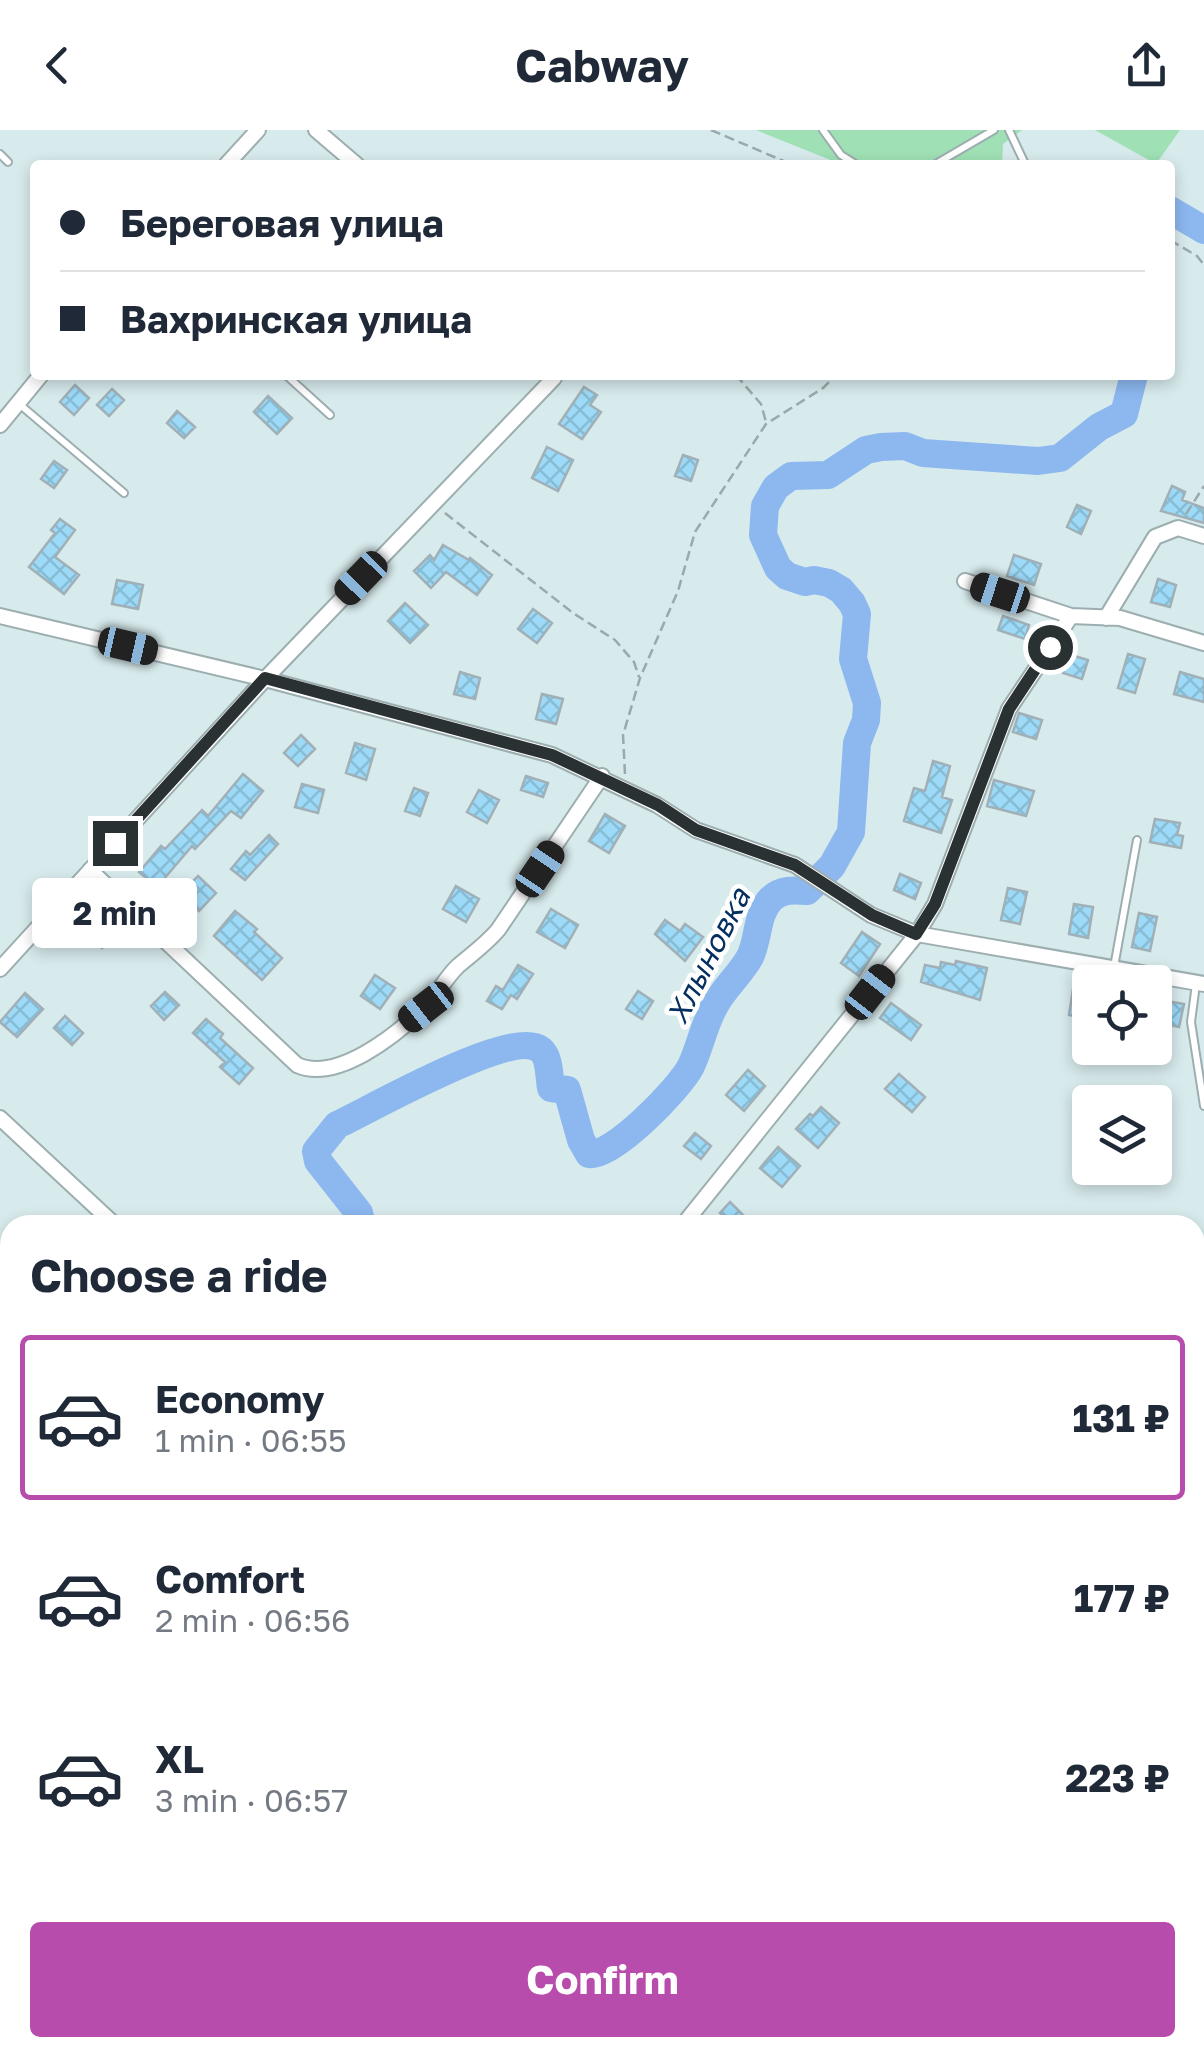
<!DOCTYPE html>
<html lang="en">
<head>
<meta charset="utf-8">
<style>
	:root { --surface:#fff; --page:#f6f6f7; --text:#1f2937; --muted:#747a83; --line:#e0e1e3; --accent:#b74cad }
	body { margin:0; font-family:"Golos Text",sans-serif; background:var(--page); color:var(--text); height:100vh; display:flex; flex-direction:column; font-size:38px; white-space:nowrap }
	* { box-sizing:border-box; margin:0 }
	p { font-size:32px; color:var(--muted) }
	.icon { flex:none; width:55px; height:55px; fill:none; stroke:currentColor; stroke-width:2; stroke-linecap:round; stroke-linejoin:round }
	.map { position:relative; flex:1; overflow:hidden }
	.sheet { position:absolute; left:0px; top:1085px; width:1205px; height:842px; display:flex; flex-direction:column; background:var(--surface); border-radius:30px 30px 0 0; box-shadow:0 5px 15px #0003 }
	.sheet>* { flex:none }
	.guide { position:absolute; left:30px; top:30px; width:1145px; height:220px; border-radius:10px; box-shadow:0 5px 15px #0003; display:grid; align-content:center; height:220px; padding:0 30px; background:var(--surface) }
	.fabs { position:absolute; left:1072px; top:835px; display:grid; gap:20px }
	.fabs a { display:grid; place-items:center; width:100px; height:100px; border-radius:10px; background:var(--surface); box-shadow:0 5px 15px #0003; font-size:50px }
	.end { position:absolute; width:45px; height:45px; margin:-22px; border:12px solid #2a3132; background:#fff; box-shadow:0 0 0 5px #fff }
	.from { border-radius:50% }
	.bubble { position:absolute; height:70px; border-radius:10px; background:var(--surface); box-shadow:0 5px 15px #0003; font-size:32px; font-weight:700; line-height:70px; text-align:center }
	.car { position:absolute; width:30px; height:60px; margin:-30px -15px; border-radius:12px; box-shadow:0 0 8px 2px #0007; background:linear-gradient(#222 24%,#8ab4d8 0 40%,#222 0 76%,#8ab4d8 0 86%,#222 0) }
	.guide b { display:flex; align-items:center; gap:35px; height:95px; font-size:38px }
	.guide b+b { border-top:2px solid var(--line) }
	.guide i { width:25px; height:25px; background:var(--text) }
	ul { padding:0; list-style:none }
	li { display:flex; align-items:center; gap:30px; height:165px; margin:0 20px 15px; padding:0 10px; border:5px solid transparent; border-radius:10px }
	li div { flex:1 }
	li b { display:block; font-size:38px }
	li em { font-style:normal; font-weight:700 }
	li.on { border-color:var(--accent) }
	li>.icon { width:90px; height:90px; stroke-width:1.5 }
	h2 { padding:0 30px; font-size:45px; line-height:120px }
	.cta { display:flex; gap:20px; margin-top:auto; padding:20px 30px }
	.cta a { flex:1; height:115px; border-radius:10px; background:var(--accent); color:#fff; font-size:40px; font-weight:700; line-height:115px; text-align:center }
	header { display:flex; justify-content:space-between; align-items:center; height:130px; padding:0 30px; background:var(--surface); font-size:45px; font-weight:700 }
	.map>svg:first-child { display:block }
	.garden { fill:#9fe0b4 }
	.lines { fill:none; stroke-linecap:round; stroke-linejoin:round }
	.river { stroke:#8cb7ef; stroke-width:28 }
	.building { fill:url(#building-cross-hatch); stroke:#a1b0b7; stroke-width:2.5 }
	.service-casing { stroke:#9daeb0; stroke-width:10 }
	.minor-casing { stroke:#9daeb0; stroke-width:18 }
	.path { stroke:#9aa9ab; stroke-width:2.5; stroke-dasharray:10 5; stroke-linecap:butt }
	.service { stroke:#fff; stroke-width:6 }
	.minor { stroke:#fff; stroke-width:14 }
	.route { stroke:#2a3132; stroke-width:12 }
	.labels { text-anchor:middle; stroke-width:9; stroke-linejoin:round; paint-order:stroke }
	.water-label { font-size:30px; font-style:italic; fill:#042f60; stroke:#fff }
</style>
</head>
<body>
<header><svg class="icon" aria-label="back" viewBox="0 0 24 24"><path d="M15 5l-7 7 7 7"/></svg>Cabway<svg class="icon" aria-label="share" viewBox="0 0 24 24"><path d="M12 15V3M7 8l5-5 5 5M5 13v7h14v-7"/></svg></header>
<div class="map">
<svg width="1204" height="1926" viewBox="0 0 1204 1926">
	<defs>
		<pattern id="building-cross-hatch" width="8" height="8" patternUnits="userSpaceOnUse" patternTransform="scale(2.5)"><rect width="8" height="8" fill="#9ddaf8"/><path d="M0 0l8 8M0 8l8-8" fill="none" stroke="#87bcd5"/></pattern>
	</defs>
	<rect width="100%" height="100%" fill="#d7eaec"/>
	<path class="garden" d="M756 0H1022L1003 14 1002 35H843Z
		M1095 0H1180L1156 34Z"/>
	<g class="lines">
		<path class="river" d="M1170 80 1204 100
			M362 1095 359 1083 318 1031 316 1021 337 995C370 980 513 897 541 920 550 928 549 947 551 958L567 960 581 1010 589 1024C612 1028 680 958 691 936 700 917 704 895 714 877 723 859 740 845 750 827 759 809 756 784 771 769 781 759 794 760 807 761L832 736 851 702 857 613 866 590 867 573 853 529 857 484 852 473 841 460 829 453 814 450 805 452 787 446 778 438 763 405 765 376 776 357 791 346 828 345 866 320 881 317 905 316 923 323 1038 331 1060 328 1099 297 1124 284 1134 245
			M0 1376 10 1366
			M0 1421 10 1424
			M0 1561 10 1542
			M0 1566 5 1582 0 1590"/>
	</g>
	<path class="building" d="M75 255 89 268 74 285 60 272Z
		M584 257 597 265 590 275 601 282 582 309 559 294Z
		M112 259 124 270 109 286 97 275Z
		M268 266 292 288 277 304 254 282Z
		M177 281 195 297 184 308 167 293Z
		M547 317 573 330 558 361 532 348Z
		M683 325 698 330 691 351 675 346Z
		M54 331 67 340 54 358 41 349Z
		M1172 356 1185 362 1182 370 1204 378V393L1161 381Z
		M1077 375 1091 381 1081 404 1067 397Z
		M60 389 75 400 55 427 79 445 64 464 29 437 55 403 51 400Z
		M443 415 469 430 470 428 492 445 477 465 446 442 431 458 414 441 430 425 434 430Z
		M1014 425 1041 434 1034 455 1007 446Z
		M1158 449 1176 455 1170 477 1151 472Z
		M117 450 143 455 138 479 112 474Z
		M405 473 428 495 410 513 388 491Z
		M533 479 552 493 537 513 518 499Z
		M1003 486 1029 495 1025 509 998 500Z
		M1068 524 1088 530 1082 549 1063 543Z
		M1128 524 1145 529 1135 563 1118 558Z
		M460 542 480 548 475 569 454 564Z
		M1180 542 1204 549V572L1174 564Z
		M542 564 563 569 556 594 536 589Z
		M1019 583 1042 590 1036 609 1013 602Z
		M301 605 315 619 298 636 284 623Z
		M355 613 375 619 366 650 346 643Z
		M933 631 950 636 942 667 952 670 941 703 904 691 914 658 925 661Z
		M243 644 263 661 241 688 231 681 195 719 192 716 157 757 139 742 161 716 165 719 202 680 208 686Z
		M526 646 548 653 543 667 521 660Z
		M994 650 1034 661 1026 686 987 676Z
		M302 654 324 660 318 683 295 677Z
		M414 658 428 663 420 686 405 681Z
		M479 660 499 670 487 693 467 682Z
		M605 684 625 696 609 723 589 711Z
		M1155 689 1180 693 1177 705 1183 706 1181 718 1150 712Z
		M269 705 278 714 245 750 231 739 246 721 250 725Z
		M900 744 921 753 915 769 894 760Z
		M198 746 216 763 199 781 181 764Z
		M456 756 479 769 466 792 443 779Z
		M1008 758 1027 762 1020 794 1001 790Z
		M1074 774 1093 777 1088 808 1069 804Z
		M104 777 124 796 102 818 83 799Z
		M551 779 578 795 565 818 537 802Z
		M235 781 257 799 254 802 282 828 262 850 214 806Z
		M1139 783 1157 787 1150 821 1132 817Z
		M665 790 680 801 685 794 703 807 685 831 655 804Z
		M862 802 880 814 859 846 841 833Z
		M956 831 987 838 980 870 921 852 925 835 940 838 941 832 955 835Z
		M518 835 533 844 517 869 511 865 502 879 487 871 496 856 503 860Z
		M375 845 395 858 380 879 361 866Z
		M1074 853 1090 855 1086 888 1069 885Z
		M638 861 653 871 642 889 626 879Z
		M165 862 179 875 164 890 151 876Z
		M25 863 43 879 17 907 0 892Z
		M1155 869 1184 874 1179 897 1155 892Z
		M891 873 921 895 911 910 880 888Z
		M65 886 83 903 72 915 54 898Z
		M206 889 223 904 220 908 253 938 239 954 220 937 225 932 193 903Z
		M748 940 765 956 744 981 726 965Z
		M899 944 925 967 912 982 885 959Z
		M821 977 839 993 818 1018 796 999 810 984 813 986Z
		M695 1003 711 1016 701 1029 684 1016Z
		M778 1017 800 1036 782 1057 760 1038Z
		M730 1072 747 1089 741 1095H732L720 1083Z"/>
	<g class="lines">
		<g class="service-casing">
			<path id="service" d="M823 0 841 25 857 35
				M1009 0 1025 34
				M0 24 8 32
				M934 35 994 0
				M286 245 330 285
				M18 273 124 363
				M1114 837 1137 710
				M1196 854 1191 892 1204 976"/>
		</g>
		<g class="minor-casing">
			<path id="minor" d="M316 0 357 35
				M226 35 258 0
				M0 295 41 245
				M965 451 1071 486 1120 488 1204 513
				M0 486 265 549 552 625 657 675 696 700 795 735 871 785 917 804 1204 854
				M1106 488 1155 407 1178 398 1204 406
				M90 740 297 935C337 953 396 905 424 878 437 866 445 848 458 836 472 824 486 814 498 800L602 646
				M0 839 265 549 554 248
				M0 988 115 1095
				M683 1095 917 804 935 774 1009 579 1071 486
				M830 1918 836 1926
				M1151 1918 1157 1926"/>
		</g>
		<path class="path" d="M711 0 793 35
			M1170 110 1197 126 1204 135
			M736 245 761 274 766 292
			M445 383 573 483 615 510 634 532 639 547
			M1186 384 1204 356
			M625 644 623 605 640 548 678 461 695 402 766 294 823 258 836 245
			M1195 1292 1204 1291
			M484 1926 497 1918"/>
		<use href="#service" class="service"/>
		<use href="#minor" class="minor"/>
	</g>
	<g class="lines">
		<path class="route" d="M115 713 265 548 552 625 658 675 696 700 795 735 872 785 916 804 935 774 1009 579 1050 517"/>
	</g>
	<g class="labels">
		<g class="water-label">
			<text transform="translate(709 826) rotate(-63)" y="10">Хлыновка</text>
		</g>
	</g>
</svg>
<div class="fabs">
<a><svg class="icon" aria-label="locate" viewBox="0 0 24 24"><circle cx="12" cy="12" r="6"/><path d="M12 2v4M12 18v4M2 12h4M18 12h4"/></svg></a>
<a><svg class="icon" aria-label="layers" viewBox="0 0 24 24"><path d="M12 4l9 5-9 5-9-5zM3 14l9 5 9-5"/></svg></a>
</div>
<i class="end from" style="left:1050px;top:517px"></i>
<i class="end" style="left:115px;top:713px"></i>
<div class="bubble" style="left:32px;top:748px;width:165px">2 min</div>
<i class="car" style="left:361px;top:448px;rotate:224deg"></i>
<i class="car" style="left:1000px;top:463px;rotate:288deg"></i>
<i class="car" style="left:128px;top:516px;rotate:103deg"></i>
<i class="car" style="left:540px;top:739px;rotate:34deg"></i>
<i class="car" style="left:870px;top:862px;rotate:38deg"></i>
<i class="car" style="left:426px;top:877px;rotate:232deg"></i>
<div class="guide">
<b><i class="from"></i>Береговая улица</b>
<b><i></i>Вахринская улица</b>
</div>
<section class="sheet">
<h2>Choose a ride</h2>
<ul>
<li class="on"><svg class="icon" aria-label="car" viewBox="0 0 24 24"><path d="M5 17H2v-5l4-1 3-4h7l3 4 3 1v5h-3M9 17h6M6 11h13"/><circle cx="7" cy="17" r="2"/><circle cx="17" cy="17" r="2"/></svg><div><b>Economy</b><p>1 min · 06:55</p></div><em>131 ₽</em></li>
<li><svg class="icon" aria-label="car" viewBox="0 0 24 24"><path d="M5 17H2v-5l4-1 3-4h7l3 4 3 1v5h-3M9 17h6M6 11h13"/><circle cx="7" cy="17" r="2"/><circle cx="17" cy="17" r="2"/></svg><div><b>Comfort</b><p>2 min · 06:56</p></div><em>177 ₽</em></li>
<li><svg class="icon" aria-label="car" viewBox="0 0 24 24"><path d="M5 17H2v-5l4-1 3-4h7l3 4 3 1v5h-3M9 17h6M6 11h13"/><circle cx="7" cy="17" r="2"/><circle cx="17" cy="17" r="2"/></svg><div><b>XL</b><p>3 min · 06:57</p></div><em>223 ₽</em></li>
</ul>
<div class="cta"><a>Confirm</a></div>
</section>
</div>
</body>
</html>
